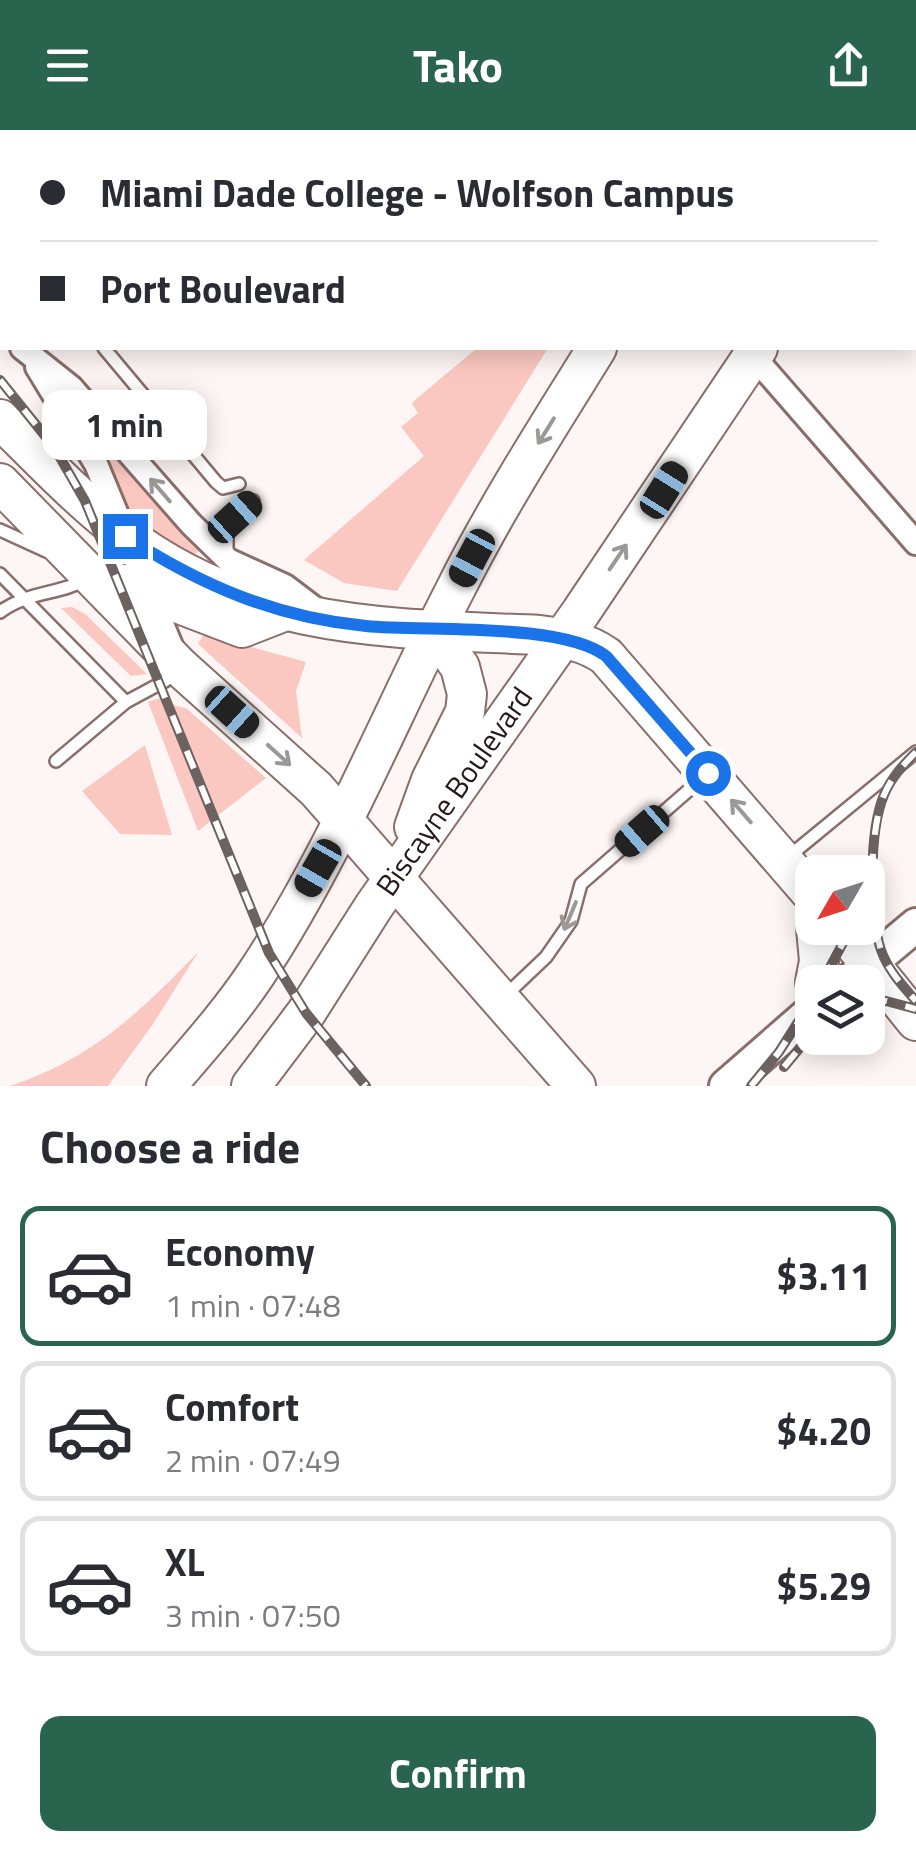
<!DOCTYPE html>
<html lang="en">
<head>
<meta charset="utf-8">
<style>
	:root { --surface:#fff; --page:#f2f2f3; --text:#2b2b33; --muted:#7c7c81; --line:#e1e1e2; --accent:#29644e }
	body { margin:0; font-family:"Titillium Web",sans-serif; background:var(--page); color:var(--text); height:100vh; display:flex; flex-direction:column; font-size:38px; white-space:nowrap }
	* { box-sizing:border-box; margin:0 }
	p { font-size:32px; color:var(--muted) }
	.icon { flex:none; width:55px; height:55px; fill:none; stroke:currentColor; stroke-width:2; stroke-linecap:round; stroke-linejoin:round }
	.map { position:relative; height:956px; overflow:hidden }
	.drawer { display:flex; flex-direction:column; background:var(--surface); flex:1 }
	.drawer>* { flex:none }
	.top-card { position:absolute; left:0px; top:0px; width:918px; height:220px; box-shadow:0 5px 25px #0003; display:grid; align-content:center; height:220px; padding:0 40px; background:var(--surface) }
	.needle { width:65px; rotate:231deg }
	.buttons { position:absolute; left:795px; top:725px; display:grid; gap:20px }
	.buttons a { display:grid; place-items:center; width:90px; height:90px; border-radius:20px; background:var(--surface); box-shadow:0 5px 25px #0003; font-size:50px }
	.end { position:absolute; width:45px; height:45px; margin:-22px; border:12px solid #1a73e8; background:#fff; box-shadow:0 0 0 5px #fff }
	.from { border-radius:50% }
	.bubble { position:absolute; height:70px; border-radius:20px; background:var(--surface); box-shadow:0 5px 25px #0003; font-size:32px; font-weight:700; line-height:70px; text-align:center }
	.car { position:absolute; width:30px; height:60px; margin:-30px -15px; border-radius:12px; box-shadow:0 0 8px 2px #0007; background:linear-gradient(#222 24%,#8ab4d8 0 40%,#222 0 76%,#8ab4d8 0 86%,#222 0) }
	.top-card b { display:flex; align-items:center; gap:35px; height:95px; font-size:38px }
	.top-card b+b { border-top:2px solid var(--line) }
	.top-card i { width:25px; height:25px; background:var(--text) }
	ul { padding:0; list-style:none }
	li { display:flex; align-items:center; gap:30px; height:140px; margin:0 20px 15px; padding:0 20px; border:5px solid var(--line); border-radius:20px }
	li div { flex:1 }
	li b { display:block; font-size:38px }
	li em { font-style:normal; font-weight:700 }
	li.current { border-color:var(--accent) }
	li>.icon { width:90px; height:90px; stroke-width:1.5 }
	h2 { padding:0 40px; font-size:45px; line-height:120px }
	.action { display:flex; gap:20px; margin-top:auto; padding:20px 40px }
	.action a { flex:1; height:115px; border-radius:20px; background:var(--accent); color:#fff; font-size:40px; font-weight:700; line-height:115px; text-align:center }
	header { display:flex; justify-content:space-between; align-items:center; height:130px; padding:0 40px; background:var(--accent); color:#fff; font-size:45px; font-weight:700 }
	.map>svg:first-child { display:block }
	.green { fill:#fac8c0 }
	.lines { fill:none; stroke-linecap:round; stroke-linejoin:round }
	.lane-casing { stroke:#896e69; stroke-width:16 }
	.street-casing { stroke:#896e69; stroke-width:28 }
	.secondary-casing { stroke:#896e69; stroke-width:38 }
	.primary-casing { stroke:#896e69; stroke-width:42 }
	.lane { stroke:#fff; stroke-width:11 }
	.street { stroke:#fff; stroke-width:22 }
	.secondary { stroke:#fff; stroke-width:32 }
	.primary { stroke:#fff; stroke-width:38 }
	.rail-casing { stroke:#6c6260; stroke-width:10 }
	.rail { stroke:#fff; stroke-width:6; stroke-dasharray:19; stroke-linecap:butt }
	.oneway { stroke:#9c9897 }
	.route { stroke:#1a73e8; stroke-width:12 }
	.labels { text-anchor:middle; stroke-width:10; stroke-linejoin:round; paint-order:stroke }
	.street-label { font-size:30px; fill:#241917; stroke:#fff }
</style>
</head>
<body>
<header><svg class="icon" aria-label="menu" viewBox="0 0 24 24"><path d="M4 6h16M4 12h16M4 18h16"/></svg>Tako<svg class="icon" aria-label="share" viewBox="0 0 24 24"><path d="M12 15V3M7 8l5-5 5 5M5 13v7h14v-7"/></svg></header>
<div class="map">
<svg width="916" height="956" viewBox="0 0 916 956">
	<rect width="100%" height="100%" fill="#fdf6f5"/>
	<path class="green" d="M477 218H548L397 461 344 453 304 430 424 326 401 297 418 283 412 274 415 270Z
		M63 264 199 420 193 427 130 388 94 308Z
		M72 477 85 484 147 544 131 546 61 478Z
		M204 504 306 532 296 561 302 608 198 514Z
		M160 568 163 573 186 578 266 648 198 701 148 572Z
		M145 615 172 705 120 704 82 661Z
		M199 821 153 894 108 956H10C92 929 140 882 199 821Z"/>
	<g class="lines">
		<g class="lane-casing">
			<path id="lane" d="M417 0 418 2
				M312 2 315 0
				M104 218 216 352 223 358 239 354
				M0 400 46 421
				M227 425V398L253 371
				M0 444 126 572
				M0 482C30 460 61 465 88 448
				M56 631 126 572 165 551 177 540
				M787 728 916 622
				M506 865 546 827 571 791 581 754 705 646"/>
		</g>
		<g class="street-casing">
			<path id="street" d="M612 2 613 0
				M0 193 2 196
				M22 218 71 257 191 394 228 430 285 456 314 478
				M748 220 916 413
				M37 237 96 334 172 518"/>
		</g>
		<g class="secondary-casing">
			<path id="secondary" d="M848 852 916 795
				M726 956 812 881"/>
		</g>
		<g class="primary-casing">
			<g id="primary">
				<path d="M761 2 763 0"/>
				<path d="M915 27 916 25"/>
				<path d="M0 289C40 328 79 370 124 404 252 501 387 498 540 505 565 508 586 512 606 526L812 764"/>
				<path d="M0 353 180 537 316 659 576 956"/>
				<path d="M95 446 148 462 242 498 283 482"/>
				<path d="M414 697 431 650 465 582 467 564 460 537 434 500"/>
				<path d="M841 798 916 891"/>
				<path d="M815 852 819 831 816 798"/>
				<path d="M166 956C197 920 230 883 256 844 336 723 389 588 455 460 497 376 548 297 597 218"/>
				<path id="s1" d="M251 956 306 883 374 776 581 482 758 218"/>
			</g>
		</g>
		<use href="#lane" class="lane"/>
		<use href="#street" class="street"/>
		<use href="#secondary" class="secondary"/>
		<use href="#primary" class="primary"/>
		<g class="rail-casing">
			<path id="rail" d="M0 250 54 317 85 371 269 823 306 883 366 956
				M916 622C903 635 891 648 884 665 869 701 869 784 881 820 888 840 902 855 916 871
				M822 852 851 798
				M868 872 886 871 916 879
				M784 937 812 903
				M751 956 779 922 812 870"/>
		</g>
		<use href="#rail" class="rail"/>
	</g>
	<defs><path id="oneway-shaft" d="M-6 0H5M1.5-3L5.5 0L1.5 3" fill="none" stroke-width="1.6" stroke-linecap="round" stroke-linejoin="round" transform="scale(2.5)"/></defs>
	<g class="oneway">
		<use href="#oneway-shaft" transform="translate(546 301) rotate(122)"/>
		<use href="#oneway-shaft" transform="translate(160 360) rotate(-131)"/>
		<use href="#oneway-shaft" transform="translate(618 427) rotate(-56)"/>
		<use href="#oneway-shaft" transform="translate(279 625) rotate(42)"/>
		<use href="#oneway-shaft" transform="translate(741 681) rotate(-131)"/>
		<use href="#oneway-shaft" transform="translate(570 786) rotate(113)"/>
	</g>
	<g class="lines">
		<path class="route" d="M125 406C200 455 277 488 366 496 427 502 560 492 606 526L708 643"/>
	</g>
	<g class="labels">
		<g class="street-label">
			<text dy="10" stroke="none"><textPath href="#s1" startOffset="358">Biscayne Boulevard</textPath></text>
		</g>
	</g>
</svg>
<div class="buttons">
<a><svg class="needle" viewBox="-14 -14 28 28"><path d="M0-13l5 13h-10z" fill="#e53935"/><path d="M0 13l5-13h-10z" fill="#7c7c81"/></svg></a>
<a><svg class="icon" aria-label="layers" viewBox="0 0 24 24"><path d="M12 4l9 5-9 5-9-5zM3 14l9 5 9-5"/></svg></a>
</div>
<i class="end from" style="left:708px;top:643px"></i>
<i class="end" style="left:125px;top:406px"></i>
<div class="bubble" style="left:42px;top:260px;width:165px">1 min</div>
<i class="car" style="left:664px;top:360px;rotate:32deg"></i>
<i class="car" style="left:235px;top:387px;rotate:48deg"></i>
<i class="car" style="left:472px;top:428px;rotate:208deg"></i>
<i class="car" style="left:232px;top:582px;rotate:132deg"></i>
<i class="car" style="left:642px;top:701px;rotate:229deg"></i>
<i class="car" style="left:318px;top:738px;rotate:210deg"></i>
<div class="top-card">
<b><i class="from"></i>Miami Dade College - Wolfson Campus</b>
<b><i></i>Port Boulevard</b>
</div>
</div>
<section class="drawer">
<h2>Choose a ride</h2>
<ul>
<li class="current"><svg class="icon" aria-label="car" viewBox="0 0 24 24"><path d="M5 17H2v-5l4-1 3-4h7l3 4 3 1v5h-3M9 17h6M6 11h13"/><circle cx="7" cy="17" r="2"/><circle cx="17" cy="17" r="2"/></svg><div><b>Economy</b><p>1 min · 07:48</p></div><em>$3.11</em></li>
<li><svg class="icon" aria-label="car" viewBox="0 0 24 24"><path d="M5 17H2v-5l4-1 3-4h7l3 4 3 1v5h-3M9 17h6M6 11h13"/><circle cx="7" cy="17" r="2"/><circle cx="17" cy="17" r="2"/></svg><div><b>Comfort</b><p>2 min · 07:49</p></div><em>$4.20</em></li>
<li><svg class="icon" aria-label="car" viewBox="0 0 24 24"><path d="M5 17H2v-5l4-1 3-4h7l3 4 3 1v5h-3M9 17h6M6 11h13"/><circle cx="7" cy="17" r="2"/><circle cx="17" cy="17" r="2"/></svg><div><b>XL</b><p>3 min · 07:50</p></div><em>$5.29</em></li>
</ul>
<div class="action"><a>Confirm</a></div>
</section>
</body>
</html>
